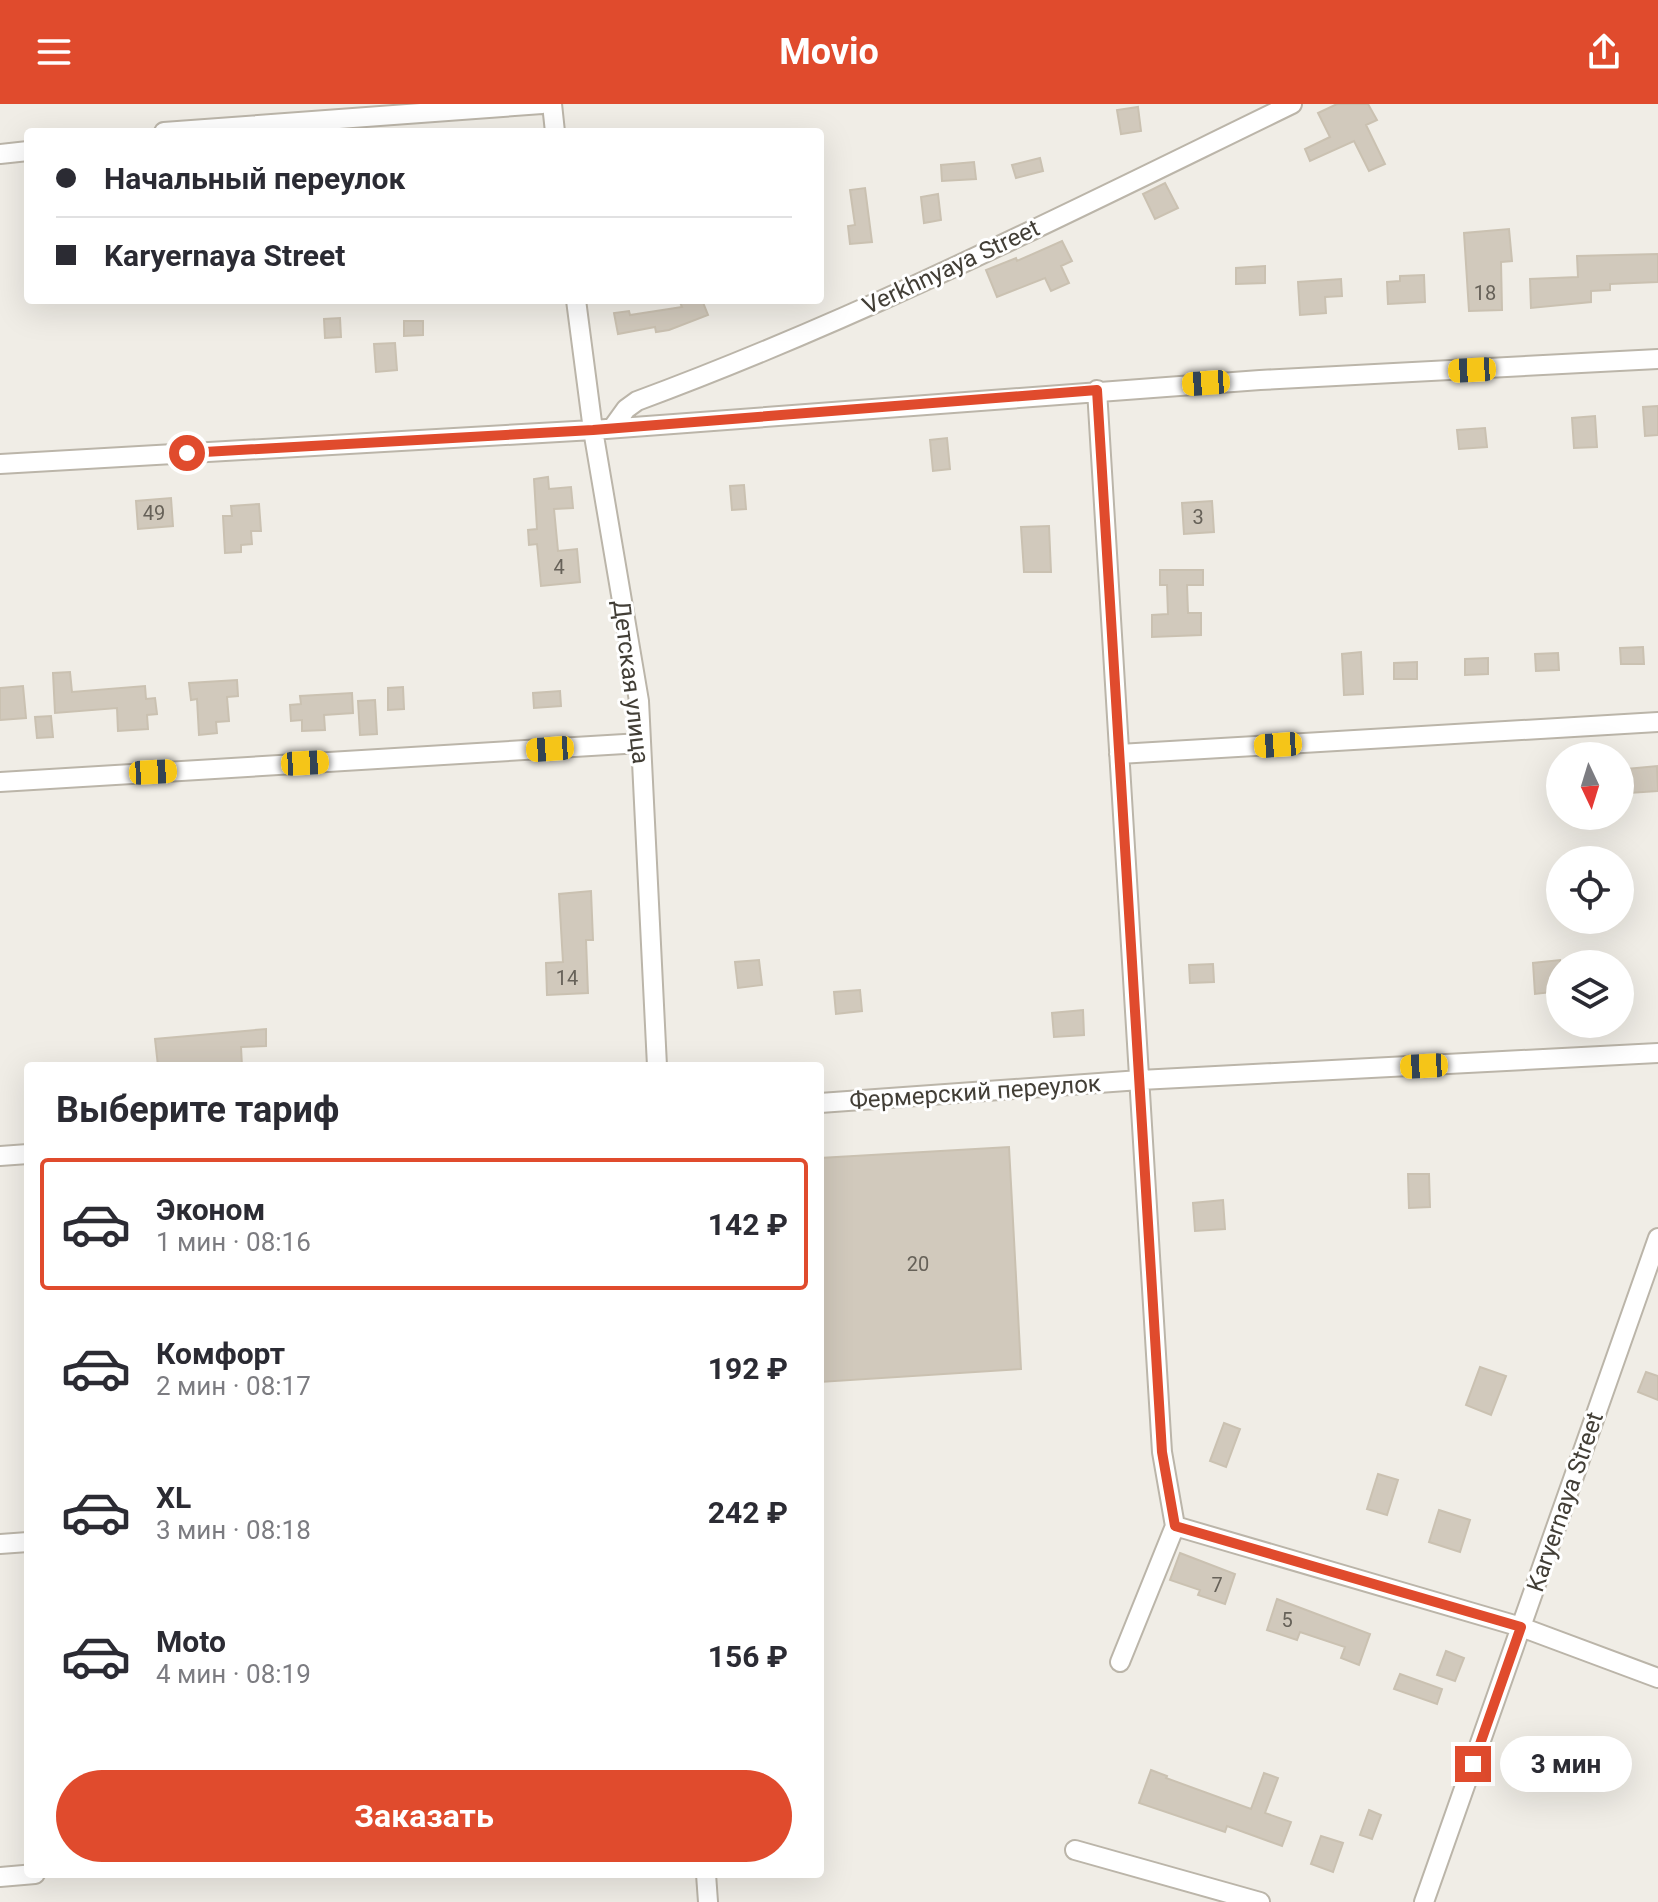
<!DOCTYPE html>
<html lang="ru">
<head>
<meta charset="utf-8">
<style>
	:root { --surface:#fff; --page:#f7f7f7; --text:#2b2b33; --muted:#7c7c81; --line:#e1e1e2; --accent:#e04b2d }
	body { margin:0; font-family:Roboto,sans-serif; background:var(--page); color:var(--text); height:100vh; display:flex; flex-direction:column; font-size:30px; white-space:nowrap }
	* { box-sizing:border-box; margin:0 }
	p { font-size:26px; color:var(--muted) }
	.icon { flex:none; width:44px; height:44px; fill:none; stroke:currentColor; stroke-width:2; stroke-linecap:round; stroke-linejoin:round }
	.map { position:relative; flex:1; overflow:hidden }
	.drawer { position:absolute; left:24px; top:958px; width:800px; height:816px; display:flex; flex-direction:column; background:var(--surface); border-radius:8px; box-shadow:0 8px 32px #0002 }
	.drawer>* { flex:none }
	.top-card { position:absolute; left:24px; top:24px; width:800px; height:176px; border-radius:8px; box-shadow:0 8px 32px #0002; display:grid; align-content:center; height:176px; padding:0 32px; background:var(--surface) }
	.needle { width:52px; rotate:176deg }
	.controls { position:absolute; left:1546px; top:638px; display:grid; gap:16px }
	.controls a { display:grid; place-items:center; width:88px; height:88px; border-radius:50%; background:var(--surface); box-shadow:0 8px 32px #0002; font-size:40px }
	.end { position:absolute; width:36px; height:36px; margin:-18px; border:10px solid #e04b2d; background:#fff; box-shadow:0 0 0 4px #fff }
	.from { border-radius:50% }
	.bubble { position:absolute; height:56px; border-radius:28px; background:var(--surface); box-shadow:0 8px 32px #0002; font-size:26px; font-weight:700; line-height:56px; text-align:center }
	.car { position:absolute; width:24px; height:48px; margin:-24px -12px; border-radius:10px; box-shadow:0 0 6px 2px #0007; background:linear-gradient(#f5c518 24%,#345 0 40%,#f5c518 0 76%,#345 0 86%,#f5c518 0) }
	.top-card b { display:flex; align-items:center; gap:28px; height:76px; font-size:30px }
	.top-card b+b { border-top:2px solid var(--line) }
	.top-card i { width:20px; height:20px; background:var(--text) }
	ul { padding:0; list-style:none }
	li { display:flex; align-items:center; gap:24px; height:132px; margin:0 16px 12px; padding:0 16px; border:4px solid transparent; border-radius:8px }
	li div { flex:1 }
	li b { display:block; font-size:30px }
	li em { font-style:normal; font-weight:700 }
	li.on { border-color:var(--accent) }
	li>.icon { width:72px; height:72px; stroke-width:1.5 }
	h2 { padding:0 32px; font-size:36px; line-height:96px }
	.primary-button { display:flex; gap:16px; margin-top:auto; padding:16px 32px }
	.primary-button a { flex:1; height:92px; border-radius:48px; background:var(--accent); color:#fff; font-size:32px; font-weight:700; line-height:92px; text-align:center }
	header { display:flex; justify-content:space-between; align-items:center; height:104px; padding:0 32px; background:var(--accent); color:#fff; font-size:36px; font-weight:700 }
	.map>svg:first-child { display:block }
	.building { fill:#d1c9bc; stroke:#cac1b1; stroke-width:2 }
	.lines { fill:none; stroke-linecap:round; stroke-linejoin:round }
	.minor-casing { stroke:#bbb5a9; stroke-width:22 }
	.minor { stroke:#fff; stroke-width:18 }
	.route { stroke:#e04b2d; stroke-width:10 }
	.labels { text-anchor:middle; stroke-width:6; stroke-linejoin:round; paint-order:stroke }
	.number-label { font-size:20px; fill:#666158 }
	.street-label { font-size:24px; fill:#423e36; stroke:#fff }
</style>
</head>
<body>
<header><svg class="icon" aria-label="menu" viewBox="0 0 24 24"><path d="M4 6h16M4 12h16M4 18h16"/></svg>Movio<svg class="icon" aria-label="share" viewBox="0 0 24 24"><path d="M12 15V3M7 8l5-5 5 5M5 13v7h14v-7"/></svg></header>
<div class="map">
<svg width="1658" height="1798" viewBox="0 0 1658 1798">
	<rect width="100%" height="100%" fill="#f0ede6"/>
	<path class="building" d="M1337 0H1368L1377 16 1366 21 1385 60 1369 67 1354 37 1310 57 1305 45 1330 33 1318 9Z
		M1138 3 1141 27 1121 30 1117 6Z
		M1040 54 1043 67 1016 74 1012 61Z
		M974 58 976 75 942 77 941 61Z
		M1165 79 1178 104 1155 115 1143 90Z
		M865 84 872 138 850 140 848 122 855 121 850 86Z
		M938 90 941 116 924 119 921 93Z
		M1509 125 1512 157 1501 158 1502 206 1469 207 1464 129Z
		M1062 137 1072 157 1061 162 1069 179 1051 187 1045 174 997 193 986 166 1016 154 1017 157Z
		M1658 150V178L1610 180V186L1591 187V198L1531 204 1530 175 1578 173 1577 152Z
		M1265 162V179L1236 180V164Z
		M1424 171 1425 198 1388 200 1387 178 1400 177V172Z
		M1341 175 1342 192 1325 193 1326 209 1300 211 1298 178Z
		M679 196H702L708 211 669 226 656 228 655 223 618 230 614 209 629 207 630 211 682 203Z
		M340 214 341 233 325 234 324 215Z
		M404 217H423V231L404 232Z
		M395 239 397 266 376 268 374 240Z
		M1658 302V331L1645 332 1643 303Z
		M1595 312 1597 343 1574 344 1572 314Z
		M1485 324 1487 343 1459 345 1457 326Z
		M947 334 950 365 933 367 930 336Z
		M548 373 549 385 571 383 573 404 554 405 558 447 577 445 580 478 541 482 537 440 529 441 528 426 537 425 534 375Z
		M744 381 746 405 732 406 730 382Z
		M171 394 173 422 138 425 136 397Z
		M1212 397 1214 428 1184 430 1182 399Z
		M259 400 261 427H251L252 440 241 441V448L225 449 223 412H232L231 402Z
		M1049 422 1051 468H1024L1021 423Z
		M1160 466H1203V481H1187L1188 509H1201V531L1152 533V511L1168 510 1167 481H1160Z
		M1643 543 1644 560H1621L1620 544Z
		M1361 548 1363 590 1344 591 1342 550Z
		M1558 549 1559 566 1536 567 1535 550Z
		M1488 554V570L1465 571V555Z
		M1417 558V575H1394V559Z
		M70 568 72 588 145 582 146 595 155 594 157 610 147 611 148 625 118 627 117 604 55 609 53 569Z
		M237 576 238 592 227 593 229 617 216 618 217 629 199 631 197 595 191 596 189 579Z
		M23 582 26 614 0 616V584Z
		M403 583 404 605 388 606V584Z
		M560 587 561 602 534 604 533 589Z
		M352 589 353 609 324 611 325 626 302 627V616L291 617 290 601 301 600 300 592Z
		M375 596 377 630 360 631 358 597Z
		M51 612 53 633 37 634 35 613Z
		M1657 662 1658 687 1629 689 1627 665Z
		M591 787 593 836H586L588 889 547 891 546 859 563 858 559 790Z
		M759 856 762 881 738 884 735 858Z
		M1560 856V887L1535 890 1533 859Z
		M1213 860 1214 878 1190 879 1189 861Z
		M860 886 862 907 836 910 834 888Z
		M1083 906 1084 931 1054 933 1052 909Z
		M266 925V942L241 943 242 962H158L155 935Z
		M1009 1043 1021 1265 820 1278V1054Z
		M1408 1070H1429L1430 1103 1409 1104Z
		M1223 1096 1225 1125 1195 1127 1193 1099Z
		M1480 1263 1506 1272 1491 1311 1466 1301Z
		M1646 1268 1658 1272V1296L1638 1288Z
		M1224 1319 1240 1325 1226 1363 1210 1357Z
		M1378 1370 1398 1376 1387 1411 1367 1405Z
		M1439 1406 1470 1416 1460 1448 1429 1438Z
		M1180 1449 1235 1470 1225 1500 1198 1491 1200 1486 1170 1476Z
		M1277 1495 1370 1530 1359 1561 1341 1554 1345 1543 1300 1528 1297 1536 1267 1526Z
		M1446 1547 1464 1554 1455 1577 1437 1571Z
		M1400 1570 1442 1585 1437 1600 1394 1585Z
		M1151 1666 1167 1672 1166 1674 1251 1705 1264 1669 1278 1674 1265 1709 1291 1718 1282 1742 1227 1722 1225 1728 1139 1699Z
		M1369 1706 1381 1711 1372 1735 1360 1731Z
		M1321 1732 1343 1739 1333 1768 1311 1760Z"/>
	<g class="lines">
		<g class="minor-casing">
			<path id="minor" d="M552 0 555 28
				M164 28 542 0
				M0 50 28 47
				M576 196 593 326 639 597 657 962
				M1097 286 1162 1348 1175 1422 1120 1558
				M613 323 626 305 637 297C862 214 1076 105 1292 0
				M0 360 593 326 1260 276 1658 255
				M1119 650 1658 618
				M0 678 641 639
				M820 999 1140 976 1658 949
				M0 1052 28 1050
				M1175 1422 1521 1523 1658 1574
				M0 1440 28 1438
				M1075 1746 1260 1798
				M706 1770 708 1798
				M0 1773 35 1770
				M1424 1798 1658 1134"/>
		</g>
		<use href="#minor" class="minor"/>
	</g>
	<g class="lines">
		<path class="route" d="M187 349 593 326 1097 286 1162 1348 1175 1422 1521 1523 1473 1660"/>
	</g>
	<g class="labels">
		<g class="number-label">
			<text x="1485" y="196">18</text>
			<text x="154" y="416">49</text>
			<text x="1198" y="420">3</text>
			<text x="559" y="470">4</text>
			<text x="567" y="881">14</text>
			<text x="918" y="1167">20</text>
			<text x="1217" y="1488">7</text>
			<text x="1287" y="1523">5</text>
		</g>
		<g class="street-label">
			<text transform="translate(951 163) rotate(-25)" y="8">Verkhnyaya Street</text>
			<text transform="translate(631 578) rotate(83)" y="8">Детская улица</text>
			<text transform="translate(975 988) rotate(-4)" y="8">Фермерский переулок</text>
			<text transform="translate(1565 1398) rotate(-71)" y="8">Karyernaya Street</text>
		</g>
	</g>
</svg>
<div class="controls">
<a><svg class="needle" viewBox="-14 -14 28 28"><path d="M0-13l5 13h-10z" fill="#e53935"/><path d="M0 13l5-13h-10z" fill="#7c7c81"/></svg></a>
<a><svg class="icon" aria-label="locate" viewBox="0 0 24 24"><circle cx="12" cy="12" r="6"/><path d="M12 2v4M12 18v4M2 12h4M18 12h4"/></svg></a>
<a><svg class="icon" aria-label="layers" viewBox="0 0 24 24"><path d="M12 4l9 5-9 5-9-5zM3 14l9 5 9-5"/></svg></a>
</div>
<i class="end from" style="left:187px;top:349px"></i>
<i class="end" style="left:1473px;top:1660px"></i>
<div class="bubble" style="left:1500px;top:1632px;width:132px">3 мин</div>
<i class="car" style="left:1472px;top:266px;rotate:267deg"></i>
<i class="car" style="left:1206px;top:279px;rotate:266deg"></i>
<i class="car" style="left:1278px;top:641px;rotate:266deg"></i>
<i class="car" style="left:550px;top:645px;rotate:266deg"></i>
<i class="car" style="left:305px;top:659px;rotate:87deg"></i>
<i class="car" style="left:153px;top:668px;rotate:87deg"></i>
<i class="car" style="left:1424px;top:962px;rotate:267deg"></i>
<div class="top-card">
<b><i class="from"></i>Начальный переулок</b>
<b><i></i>Karyernaya Street</b>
</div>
<section class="drawer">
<h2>Выберите тариф</h2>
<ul>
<li class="on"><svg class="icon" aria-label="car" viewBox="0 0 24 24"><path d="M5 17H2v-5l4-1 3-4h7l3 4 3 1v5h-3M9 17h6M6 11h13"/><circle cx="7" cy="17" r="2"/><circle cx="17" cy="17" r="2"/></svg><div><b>Эконом</b><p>1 мин · 08:16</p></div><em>142 ₽</em></li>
<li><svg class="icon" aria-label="car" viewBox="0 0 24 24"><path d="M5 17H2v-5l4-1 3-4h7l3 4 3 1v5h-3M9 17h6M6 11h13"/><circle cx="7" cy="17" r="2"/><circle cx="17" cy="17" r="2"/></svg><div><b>Комфорт</b><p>2 мин · 08:17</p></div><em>192 ₽</em></li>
<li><svg class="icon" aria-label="car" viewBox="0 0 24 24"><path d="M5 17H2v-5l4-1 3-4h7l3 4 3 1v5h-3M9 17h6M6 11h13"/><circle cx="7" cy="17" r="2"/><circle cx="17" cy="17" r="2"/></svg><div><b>XL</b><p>3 мин · 08:18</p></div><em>242 ₽</em></li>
<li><svg class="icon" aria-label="car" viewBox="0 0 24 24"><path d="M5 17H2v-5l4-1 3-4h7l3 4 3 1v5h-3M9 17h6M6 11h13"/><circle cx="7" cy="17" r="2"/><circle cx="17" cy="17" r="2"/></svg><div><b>Moto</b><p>4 мин · 08:19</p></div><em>156 ₽</em></li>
</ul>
<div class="primary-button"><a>Заказать</a></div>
</section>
</div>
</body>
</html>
